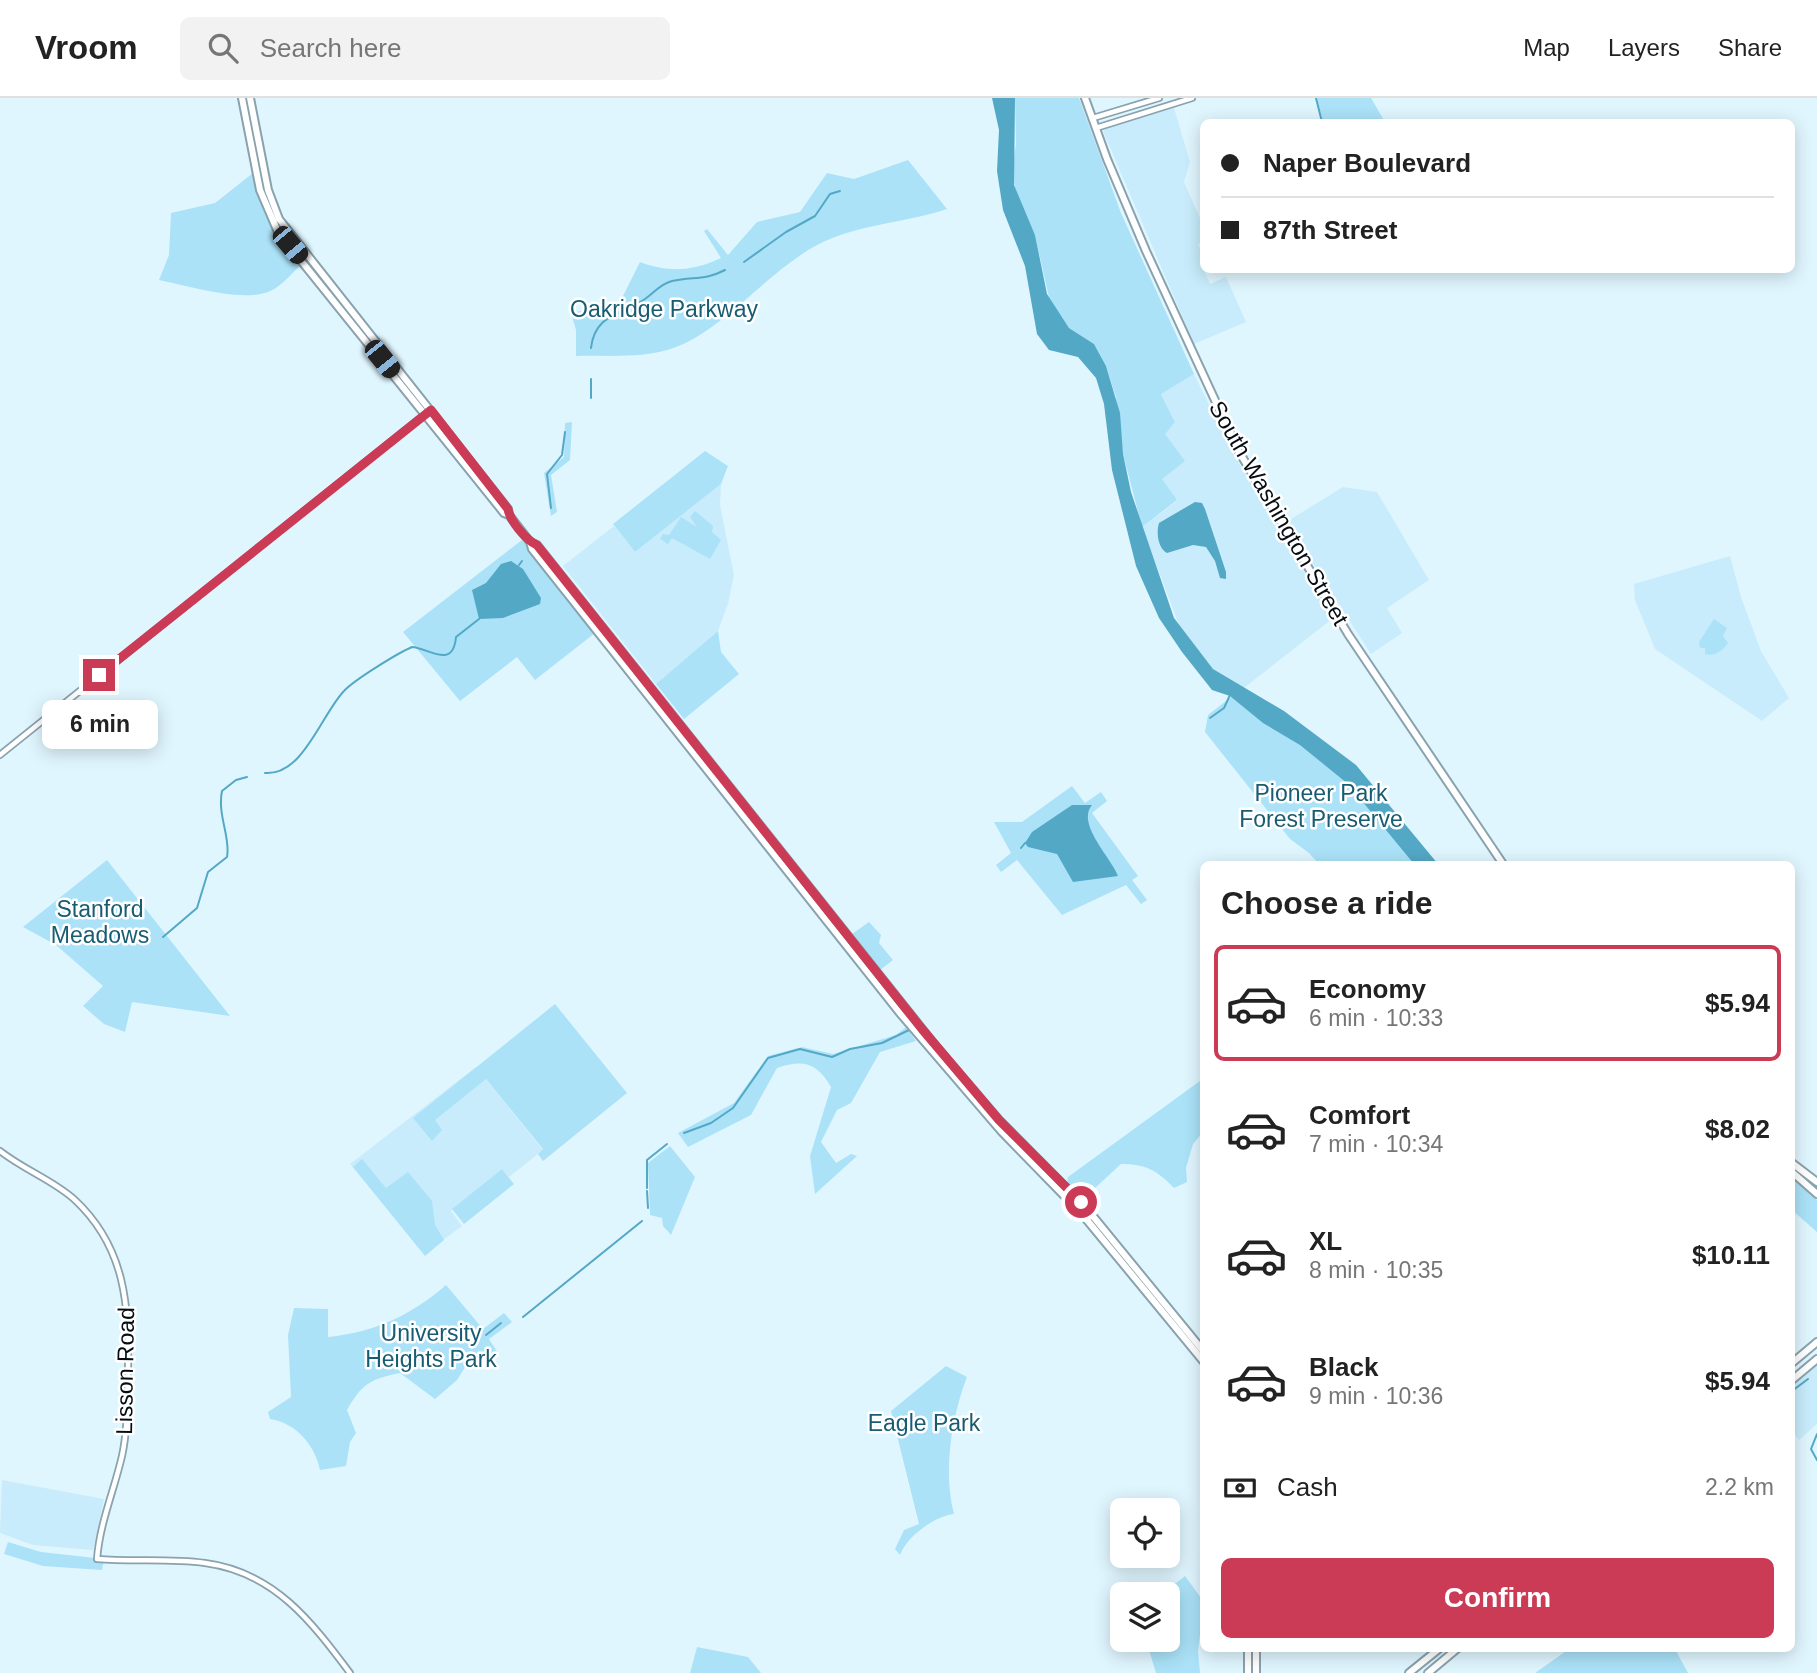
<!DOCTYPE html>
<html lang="en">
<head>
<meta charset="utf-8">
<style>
	:root { --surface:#fff; --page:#f2f2f2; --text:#222; --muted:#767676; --line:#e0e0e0; --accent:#cb3b56 }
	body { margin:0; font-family:Helvetica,sans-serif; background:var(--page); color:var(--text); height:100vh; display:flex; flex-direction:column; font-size:26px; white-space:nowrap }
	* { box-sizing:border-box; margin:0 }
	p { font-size:23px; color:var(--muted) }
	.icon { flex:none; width:38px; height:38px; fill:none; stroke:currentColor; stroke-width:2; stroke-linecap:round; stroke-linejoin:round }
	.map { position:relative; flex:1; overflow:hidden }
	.side { position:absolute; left:1200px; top:763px; width:595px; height:791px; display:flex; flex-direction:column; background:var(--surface); border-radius:10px; box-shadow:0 4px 18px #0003 }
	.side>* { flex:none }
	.guide { position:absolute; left:1200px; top:21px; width:595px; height:154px; border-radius:10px; box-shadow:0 4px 18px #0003; display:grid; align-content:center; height:154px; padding:0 21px; background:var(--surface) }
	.fabs { position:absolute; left:1110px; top:1400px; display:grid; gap:14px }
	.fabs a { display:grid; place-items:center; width:70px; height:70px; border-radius:10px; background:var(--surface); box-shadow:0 4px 18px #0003; font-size:35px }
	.end { position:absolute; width:32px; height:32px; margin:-16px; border:9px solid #cb3b56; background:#fff; box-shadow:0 0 0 4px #fff }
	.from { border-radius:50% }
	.bubble { position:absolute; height:49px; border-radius:10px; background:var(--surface); box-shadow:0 4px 18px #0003; font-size:23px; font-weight:700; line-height:49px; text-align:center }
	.car { position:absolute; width:21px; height:42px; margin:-21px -10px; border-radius:9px; box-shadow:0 0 5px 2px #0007; background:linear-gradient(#222 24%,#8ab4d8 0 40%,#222 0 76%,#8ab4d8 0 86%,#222 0) }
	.guide b { display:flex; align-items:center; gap:24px; height:66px; font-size:26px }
	.guide b+b { border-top:2px solid var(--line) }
	.guide i { width:18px; height:18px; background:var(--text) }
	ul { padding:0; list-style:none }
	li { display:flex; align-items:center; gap:21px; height:116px; margin:0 14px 10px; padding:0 7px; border:4px solid transparent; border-radius:10px }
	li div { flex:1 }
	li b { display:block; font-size:26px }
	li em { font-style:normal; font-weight:700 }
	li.active { border-color:var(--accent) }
	li>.icon { width:63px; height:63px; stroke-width:1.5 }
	h2 { padding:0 21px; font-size:32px; line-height:84px }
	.pay { display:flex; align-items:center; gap:18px; height:77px; padding:0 21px; font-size:26px }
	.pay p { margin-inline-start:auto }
	.action { display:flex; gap:14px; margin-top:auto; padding:14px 21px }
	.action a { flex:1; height:80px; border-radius:10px; background:var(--accent); color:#fff; font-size:28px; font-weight:700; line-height:80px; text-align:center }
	header { display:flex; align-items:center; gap:42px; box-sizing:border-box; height:98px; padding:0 35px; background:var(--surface); border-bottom:2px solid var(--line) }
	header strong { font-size:33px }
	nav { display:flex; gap:38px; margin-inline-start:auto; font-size:24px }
	.search { width:490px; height:63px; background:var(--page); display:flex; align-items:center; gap:18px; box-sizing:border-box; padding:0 24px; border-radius:10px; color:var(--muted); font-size:26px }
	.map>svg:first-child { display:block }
	.built { fill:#c8ecfb }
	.green { fill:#abe2f8 }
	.water { fill:#53a8c6 }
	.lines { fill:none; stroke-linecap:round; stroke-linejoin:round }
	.stream { stroke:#53a8c6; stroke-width:2 }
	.minor-casing { stroke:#89a2ad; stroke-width:8 }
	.major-casing { stroke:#89a2ad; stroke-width:10 }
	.minor { stroke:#fff; stroke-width:4.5 }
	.major { stroke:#fff; stroke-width:6 }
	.route { stroke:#cb3b56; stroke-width:9 }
	.labels { text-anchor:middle; stroke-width:5; stroke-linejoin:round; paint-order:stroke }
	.park-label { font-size:23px; fill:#185c72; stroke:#fff }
	.street-label { font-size:23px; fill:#050d11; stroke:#fff }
</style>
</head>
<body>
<header>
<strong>Vroom</strong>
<div class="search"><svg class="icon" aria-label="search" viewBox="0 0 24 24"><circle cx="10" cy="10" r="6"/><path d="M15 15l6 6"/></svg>Search here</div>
<nav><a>Map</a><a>Layers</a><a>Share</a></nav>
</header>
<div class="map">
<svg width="1817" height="1575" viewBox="0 0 1817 1575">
	<rect width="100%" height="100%" fill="#e0f6ff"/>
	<path class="built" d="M1174 10 1190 64 1184 84 1204 129V144L1198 146 1204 160V172L1210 186 1226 179 1246 224 1194 246 1103 33 1106 29Z
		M1194 276 1235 359 1332 521 1244 590 1213 571 1179 527 1142 429 1177 403 1161 381 1165 333 1175 324 1161 295Z
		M721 386 720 407 734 477 728 506 718 533 656 586 563 468 614 428 635 454Z
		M1343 389 1377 394 1429 482 1387 510 1402 535 1371 556 1286 424Z
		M1730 458 1741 499 1761 553 1789 600 1762 623 1655 551 1635 502 1634 486Z
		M476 969 543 1052 509 1079 502 1071 451 1113 462 1128 424 1156 350 1066Z
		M1817 1266V1326L1799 1342 1792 1333V1286Z
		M2 1382 104 1401 93 1452 33 1447 0 1435Z"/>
	<path class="green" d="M1015 0H1079L1121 115 1194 276 1161 296 1175 324 1165 336 1185 363 1162 381 1177 402 1142 429 1123 356 1116 299 1106 268 1094 246 1069 230 1050 204 1035 137 1016 95 1012 73 1016 46Z
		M1317 0H1371L1385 24H1323Z
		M908 62 947 111C905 125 859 126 819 146 769 172 724 231 676 249 646 261 608 257 576 258V232L571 215 619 206 640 164C669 175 694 173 721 160L704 133 707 131 728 157 757 124 800 114 827 75 854 81Z
		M253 75 266 119 302 166C292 175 280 190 268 194 240 204 188 188 159 182L169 157 171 115 215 105Z
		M572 324 570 362 551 377 557 414 551 418 544 375 564 359 565 325Z
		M705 353 728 368 721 386 635 454 613 426Z
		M695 413 713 428 712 434 721 442 710 461 672 440 668 446 660 441 663 436 669 437 681 419 697 429 690 419Z
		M522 442 595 535 535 582 517 559 460 603 403 534Z
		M1714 521 1727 530 1723 538 1728 545C1724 552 1714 559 1705 556V550H1700L1699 544Z
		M718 533 721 554 739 576 684 621 656 586Z
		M1235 596 1340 664 1428 766H1319L1309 755 1290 741 1205 634 1208 617Z
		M1072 688 1085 705 1101 694 1107 703 1092 715 1138 778 1132 782 1147 802 1141 806 1126 787 1062 817 1017 762 1001 774 996 767 1011 755 994 724H1022Z
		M107 762 230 918 132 904 125 934 104 926 83 908 103 888 56 847 23 829Z
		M869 824 881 837 879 845 893 862 880 872 852 836Z
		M555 906 627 995 543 1063 538 1056 543 1051 486 981 435 1022 442 1032 432 1043 413 1020Z
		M906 929 916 943 880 954 851 1005 837 1012 821 1044 836 1065 851 1056 857 1058 815 1096 810 1058 831 989C817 965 803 961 777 970L751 1017 688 1049 678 1035 734 1005 768 958 802 949 833 956 896 937Z
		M1204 980V1033L1193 1046 1186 1070 1187 1084 1174 1090C1157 1072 1145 1066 1121 1066L1082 1102 1067 1086 1068 1079Z
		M670 1048 695 1079 671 1137 663 1128 662 1120 650 1117 648 1065Z
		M362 1061 386 1090 408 1074 432 1103 435 1127 444 1142 425 1158 353 1069Z
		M502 1071 514 1086 464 1126 452 1111Z
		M1792 1079 1817 1102V1134L1792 1112Z
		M446 1187 483 1231 504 1215 512 1224 489 1241 498 1255 467 1266 457 1282 435 1301 400 1275C370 1281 362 1286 347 1312L356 1335 350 1344 346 1368 320 1372C315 1347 296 1325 270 1321L268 1314 291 1299 288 1237 294 1210 328 1211V1239C375 1234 410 1218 446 1187Z
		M946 1268 967 1279C951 1320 943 1375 954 1416 935 1418 907 1438 900 1457L895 1451 904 1432 919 1426 891 1313Z
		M8 1444 41 1454 104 1461 102 1472 43 1468 4 1456Z
		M1185 1478 1204 1504 1198 1553 1200 1575H1156L1146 1542H1167V1496H1162Z
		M697 1549 748 1559 761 1575H690Z
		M1569 1551H1675L1688 1575H1535Z"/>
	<path class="water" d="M992 0H1015L1014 87 1035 137 1047 196 1069 230 1094 246 1106 268 1120 315 1123 356 1131 394 1174 520 1213 571 1284 613 1356 667 1438 766H1414L1348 686 1300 647 1263 625 1230 598 1212 592 1182 554 1159 520 1136 468 1112 372 1104 306 1096 280 1078 259 1049 252 1037 236 1025 168 1003 112 997 73 999 32Z
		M1195 404 1202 405 1205 411 1226 474V481L1220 480 1215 463 1206 449 1193 447 1167 455C1158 450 1156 435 1159 425Z
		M511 463 523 471 541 500 540 506 503 520 479 521 472 492 486 485 501 466Z
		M1072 707H1092C1076 726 1111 759 1118 778L1073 784 1057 756 1028 749 1025 745 1032 734Z"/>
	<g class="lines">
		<path class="stream" d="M1316 0 1322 24
			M744 164 786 134 815 118 830 96 840 93
			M591 250C595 216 621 217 645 201 654 195 660 186 672 183 693 178 704 183 725 172
			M591 300V281
			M551 410 547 376 562 357 565 334
			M519 467 522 463
			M1210 620 1224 610 1230 597
			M265 675C303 678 321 617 344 593 354 582 398 555 412 549 429 550 453 572 456 539L479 521
			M1021 750 1025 745
			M163 839 197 810 208 774 227 759C231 740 217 717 222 693L236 682 247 679
			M684 1035 711 1025 733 1010 768 960 800 951 832 959 850 951 882 945 909 932
			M647 1090V1062L667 1046
			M647 1093 648 1110
			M523 1219 642 1123
			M486 1237 501 1225
			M1792 1293 1808 1281
			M1817 1336 1811 1351 1817 1362
			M1468 1551 1469 1550"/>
		<g class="minor-casing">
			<path id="minor" d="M1093 20 1159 0
				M1096 30 1192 0
				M0 657 425 316
				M0 1053C24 1072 53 1082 75 1102 126 1150 129 1208 128 1273 127 1302 128 1330 122 1358 114 1393 100 1424 97 1461 133 1464 169 1460 205 1465 274 1474 311 1523 350 1575"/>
		</g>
		<g class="major-casing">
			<path id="major" d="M242 0 260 92 278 134 504 415 509 417 530 444 532 451 899 914 1002 1034 1082 1116 1204 1264
				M250 0 268 92 279 121 508 411 509 417
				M1085 0 1107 61 1146 153 1238 352 1348 536 1503 766
				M530 444 537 447 938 951 999 1022 1087 1111 1204 1254
				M1792 1065 1817 1084
				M1792 1074 1817 1096
				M1792 1265 1817 1244
				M1792 1282 1817 1261
				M1248 1550V1575
				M1256 1550V1575
				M1409 1575 1440 1550
				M1428 1575 1458 1550"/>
		</g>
		<use href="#minor" class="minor"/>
		<use href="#major" class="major"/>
	</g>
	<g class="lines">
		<path class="route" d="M99 577 431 312 508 411C510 423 526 442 537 447L922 931 999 1022 1081 1104"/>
	</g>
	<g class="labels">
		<g class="park-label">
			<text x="664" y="219">Oakridge Parkway</text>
			<text x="1321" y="703">Pioneer Park<tspan x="1321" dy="26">Forest Preserve</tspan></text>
			<text x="100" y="819">Stanford<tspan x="100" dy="26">Meadows</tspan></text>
			<text x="431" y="1243">University<tspan x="431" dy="26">Heights Park</tspan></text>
			<text x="924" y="1333">Eagle Park</text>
		</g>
		<g class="street-label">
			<text transform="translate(1279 415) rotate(60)" y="8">South Washington Street</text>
			<text transform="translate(125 1273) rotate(-89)" y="8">Lisson Road</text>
		</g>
	</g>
</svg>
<div class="fabs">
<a><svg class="icon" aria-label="locate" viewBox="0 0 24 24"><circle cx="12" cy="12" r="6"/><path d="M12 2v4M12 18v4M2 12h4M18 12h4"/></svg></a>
<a><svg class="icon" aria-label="layers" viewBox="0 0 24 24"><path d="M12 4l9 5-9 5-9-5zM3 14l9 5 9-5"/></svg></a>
</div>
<i class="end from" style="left:1081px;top:1104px"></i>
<i class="end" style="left:99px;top:577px"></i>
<div class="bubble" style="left:42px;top:602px;width:116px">6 min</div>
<i class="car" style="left:290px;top:147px;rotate:140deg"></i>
<i class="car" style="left:382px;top:261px;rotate:141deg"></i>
<div class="guide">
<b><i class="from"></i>Naper Boulevard</b>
<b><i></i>87th Street</b>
</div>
<section class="side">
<h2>Choose a ride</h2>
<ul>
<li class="active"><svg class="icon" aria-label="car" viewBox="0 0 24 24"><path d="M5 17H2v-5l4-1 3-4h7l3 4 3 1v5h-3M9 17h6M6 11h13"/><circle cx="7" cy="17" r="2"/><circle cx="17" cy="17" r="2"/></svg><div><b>Economy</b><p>6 min · 10:33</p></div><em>$5.94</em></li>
<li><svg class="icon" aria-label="car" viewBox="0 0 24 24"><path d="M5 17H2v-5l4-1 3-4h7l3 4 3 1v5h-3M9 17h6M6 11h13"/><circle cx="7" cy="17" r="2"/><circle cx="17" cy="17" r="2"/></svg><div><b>Comfort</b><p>7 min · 10:34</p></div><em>$8.02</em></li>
<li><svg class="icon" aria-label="car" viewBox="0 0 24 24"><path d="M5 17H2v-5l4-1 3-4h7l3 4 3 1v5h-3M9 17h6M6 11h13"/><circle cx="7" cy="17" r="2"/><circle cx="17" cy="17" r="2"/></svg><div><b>XL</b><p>8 min · 10:35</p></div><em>$10.11</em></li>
<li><svg class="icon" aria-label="car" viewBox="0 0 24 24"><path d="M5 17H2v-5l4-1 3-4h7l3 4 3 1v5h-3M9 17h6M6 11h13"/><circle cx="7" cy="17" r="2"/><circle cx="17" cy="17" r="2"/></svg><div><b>Black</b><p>9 min · 10:36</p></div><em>$5.94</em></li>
</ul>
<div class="pay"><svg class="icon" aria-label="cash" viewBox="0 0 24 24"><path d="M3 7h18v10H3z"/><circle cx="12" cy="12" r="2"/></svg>Cash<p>2.2 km</p></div>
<div class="action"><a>Confirm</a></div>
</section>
</div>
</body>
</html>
